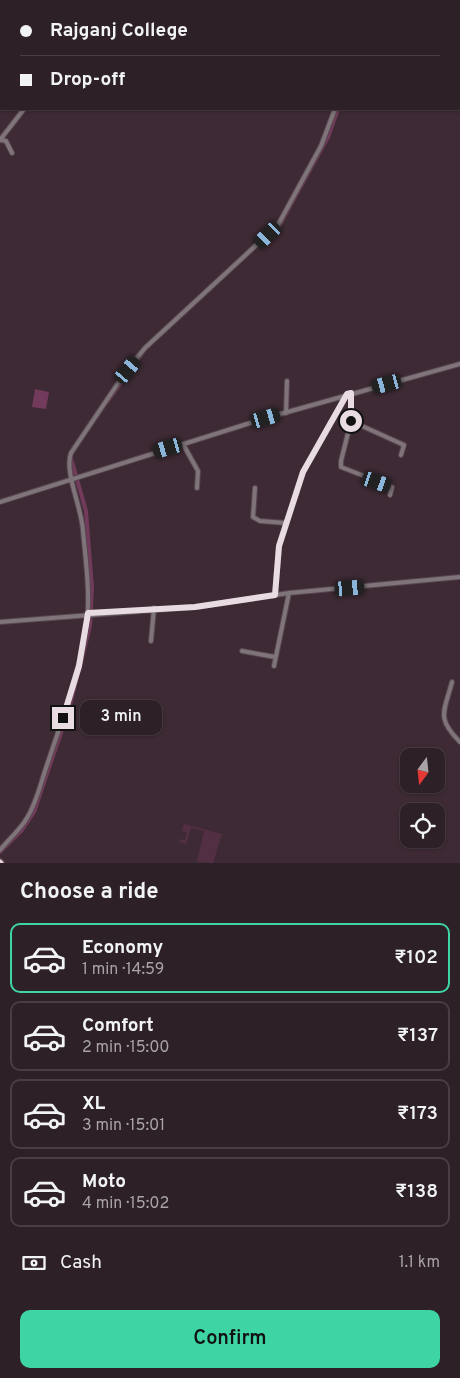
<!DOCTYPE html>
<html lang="en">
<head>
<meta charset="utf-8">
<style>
	:root { --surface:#2e2027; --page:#3a2d33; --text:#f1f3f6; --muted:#a7a3a7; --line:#493e44; --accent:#3ed4a3 }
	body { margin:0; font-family:Overpass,sans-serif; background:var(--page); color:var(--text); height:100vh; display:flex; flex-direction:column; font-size:19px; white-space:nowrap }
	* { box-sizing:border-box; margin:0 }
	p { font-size:16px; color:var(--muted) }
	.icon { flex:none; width:28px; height:28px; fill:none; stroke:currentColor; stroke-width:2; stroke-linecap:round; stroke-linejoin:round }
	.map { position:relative; height:863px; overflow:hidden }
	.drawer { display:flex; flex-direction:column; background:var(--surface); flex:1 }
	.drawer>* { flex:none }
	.hud { position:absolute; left:0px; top:0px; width:460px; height:110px; box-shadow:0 1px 4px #0004,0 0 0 1px var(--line); display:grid; align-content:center; height:110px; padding:0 20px; background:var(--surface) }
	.needle { width:32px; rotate:195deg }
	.buttons { position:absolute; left:400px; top:748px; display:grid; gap:10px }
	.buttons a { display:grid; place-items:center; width:45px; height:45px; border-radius:10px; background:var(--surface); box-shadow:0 1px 4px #0004,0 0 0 1px var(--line); font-size:25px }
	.end { position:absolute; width:22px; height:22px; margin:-11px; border:6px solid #e8dbe2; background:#111; box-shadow:0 0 0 2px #111 }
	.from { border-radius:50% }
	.bubble { position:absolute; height:35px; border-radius:10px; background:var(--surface); box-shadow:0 1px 4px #0004,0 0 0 1px var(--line); font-size:16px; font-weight:600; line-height:35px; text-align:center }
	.car { position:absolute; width:15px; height:30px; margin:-15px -8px; border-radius:6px; box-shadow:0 0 4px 1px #0007; background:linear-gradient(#222 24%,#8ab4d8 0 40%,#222 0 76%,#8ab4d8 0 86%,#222 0) }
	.hud b { display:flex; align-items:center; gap:18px; height:48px; font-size:19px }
	.hud b+b { border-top:1px solid var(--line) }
	.hud i { width:12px; height:12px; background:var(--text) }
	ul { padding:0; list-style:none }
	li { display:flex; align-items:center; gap:15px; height:70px; margin:0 10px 8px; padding:0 10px; border:2px solid var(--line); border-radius:10px }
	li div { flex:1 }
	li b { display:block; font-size:19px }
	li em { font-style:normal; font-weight:600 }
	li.on { border-color:var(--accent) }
	li>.icon { width:45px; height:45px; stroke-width:1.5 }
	h2 { padding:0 20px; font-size:22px; line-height:60px }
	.pay { display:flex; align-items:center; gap:12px; height:55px; padding:0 20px; font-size:19px }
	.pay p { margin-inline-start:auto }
	.primary-button { display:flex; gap:10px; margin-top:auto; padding:10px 20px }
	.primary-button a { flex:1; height:58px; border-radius:10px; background:var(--accent); color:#111; font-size:20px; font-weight:600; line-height:58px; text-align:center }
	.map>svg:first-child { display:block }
	.green { fill:#532f43 }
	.water { fill:#733b5b }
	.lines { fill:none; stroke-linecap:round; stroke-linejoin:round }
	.canal { stroke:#733b5b; stroke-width:4 }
	.minor-casing { stroke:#584650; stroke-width:6 }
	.highway-casing { stroke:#584650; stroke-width:8 }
	.minor { stroke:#7e7479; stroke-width:4 }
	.highway { stroke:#ead1dd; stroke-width:5 }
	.route { stroke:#e8dbe2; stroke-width:6 }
</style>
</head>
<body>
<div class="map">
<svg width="460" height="863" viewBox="0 0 460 863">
	<rect width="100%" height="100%" fill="#3d2a34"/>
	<path class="green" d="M184 824 222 834 213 863 197 862 204 831 191 828 186 844 179 842 180 839 185 840 187 833 182 831Z"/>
	<path class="water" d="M35 389 49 392 46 409 32 407Z"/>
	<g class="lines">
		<path class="canal" d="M373 1V0
			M278 228 328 137 338 109
			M107 402 141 355
			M0 852 22 830 34 812 69 709 90 626 92 588 86 511 71 458"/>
		<g class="minor-casing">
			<path id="minor" d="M343 0 346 1
				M81 1V0
				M369 1V0
				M0 19 1 20
				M0 140 24 109
				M1 140 6 141 12 153
				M351 393V421L404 445 401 455
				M286 413 287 381
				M351 421 341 461V467L392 487 390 495
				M183 444 198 471 197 488
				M255 488 253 517 260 521 286 523
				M0 502 266 418 460 364
				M275 595 279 546 303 472 347 395
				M0 622 195 607 289 593 460 577
				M151 641 154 608
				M242 651 275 657
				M274 666 289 593
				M452 682C444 712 436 718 460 742
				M0 850C9 839 20 830 27 818 37 802 41 782 47 765 62 720 79 676 86 629 91 597 86 563 83 531 82 508 64 472 71 453L127 370 145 348 278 225 321 146 335 109"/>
		</g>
		<g class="highway-casing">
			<path id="highway" d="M0 862 1 863"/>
		</g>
		<use href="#minor" class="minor"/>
		<use href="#highway" class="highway"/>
	</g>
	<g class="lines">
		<path class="route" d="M63 718 79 666 88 613 195 607 275 595 279 546 303 472 347 394 351 393V421"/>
	</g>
</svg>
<div class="buttons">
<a><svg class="needle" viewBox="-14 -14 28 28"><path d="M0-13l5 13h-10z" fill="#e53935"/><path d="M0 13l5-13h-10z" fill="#a7a3a7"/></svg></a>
<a><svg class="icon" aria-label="locate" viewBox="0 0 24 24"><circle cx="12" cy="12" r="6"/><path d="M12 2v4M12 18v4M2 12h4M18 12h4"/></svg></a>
</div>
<i class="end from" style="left:351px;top:421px"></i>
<i class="end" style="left:63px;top:718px"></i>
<div class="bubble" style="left:80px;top:700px;width:82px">3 min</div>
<i class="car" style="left:268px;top:235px;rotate:226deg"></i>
<i class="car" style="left:128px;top:370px;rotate:40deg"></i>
<i class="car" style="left:387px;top:384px;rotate:255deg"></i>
<i class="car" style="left:266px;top:418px;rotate:74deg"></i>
<i class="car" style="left:168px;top:448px;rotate:254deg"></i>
<i class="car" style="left:377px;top:482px;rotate:109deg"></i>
<i class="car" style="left:350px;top:588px;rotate:85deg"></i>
<div class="hud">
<b><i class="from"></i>Rajganj College</b>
<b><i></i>Drop-off</b>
</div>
</div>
<section class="drawer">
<h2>Choose a ride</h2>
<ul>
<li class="on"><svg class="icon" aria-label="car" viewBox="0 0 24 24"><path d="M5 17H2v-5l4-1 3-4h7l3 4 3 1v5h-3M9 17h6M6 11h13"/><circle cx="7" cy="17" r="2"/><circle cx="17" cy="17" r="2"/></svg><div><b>Economy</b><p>1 min · 14:59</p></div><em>₹102</em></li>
<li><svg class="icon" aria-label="car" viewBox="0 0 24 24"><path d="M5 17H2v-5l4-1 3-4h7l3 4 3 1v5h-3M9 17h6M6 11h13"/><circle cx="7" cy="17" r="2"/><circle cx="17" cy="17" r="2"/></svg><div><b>Comfort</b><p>2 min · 15:00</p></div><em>₹137</em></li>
<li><svg class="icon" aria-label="car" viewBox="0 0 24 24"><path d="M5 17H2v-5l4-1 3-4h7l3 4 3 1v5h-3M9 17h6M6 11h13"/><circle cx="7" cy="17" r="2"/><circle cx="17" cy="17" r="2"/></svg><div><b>XL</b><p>3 min · 15:01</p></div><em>₹173</em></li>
<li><svg class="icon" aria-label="car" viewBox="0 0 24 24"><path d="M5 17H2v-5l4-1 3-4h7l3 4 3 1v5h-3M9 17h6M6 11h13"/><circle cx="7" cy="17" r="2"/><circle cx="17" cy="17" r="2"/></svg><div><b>Moto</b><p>4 min · 15:02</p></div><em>₹138</em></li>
</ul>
<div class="pay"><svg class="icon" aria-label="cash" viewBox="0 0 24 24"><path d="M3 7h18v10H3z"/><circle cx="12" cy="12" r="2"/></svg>Cash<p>1.1 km</p></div>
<div class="primary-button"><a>Confirm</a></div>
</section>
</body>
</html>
